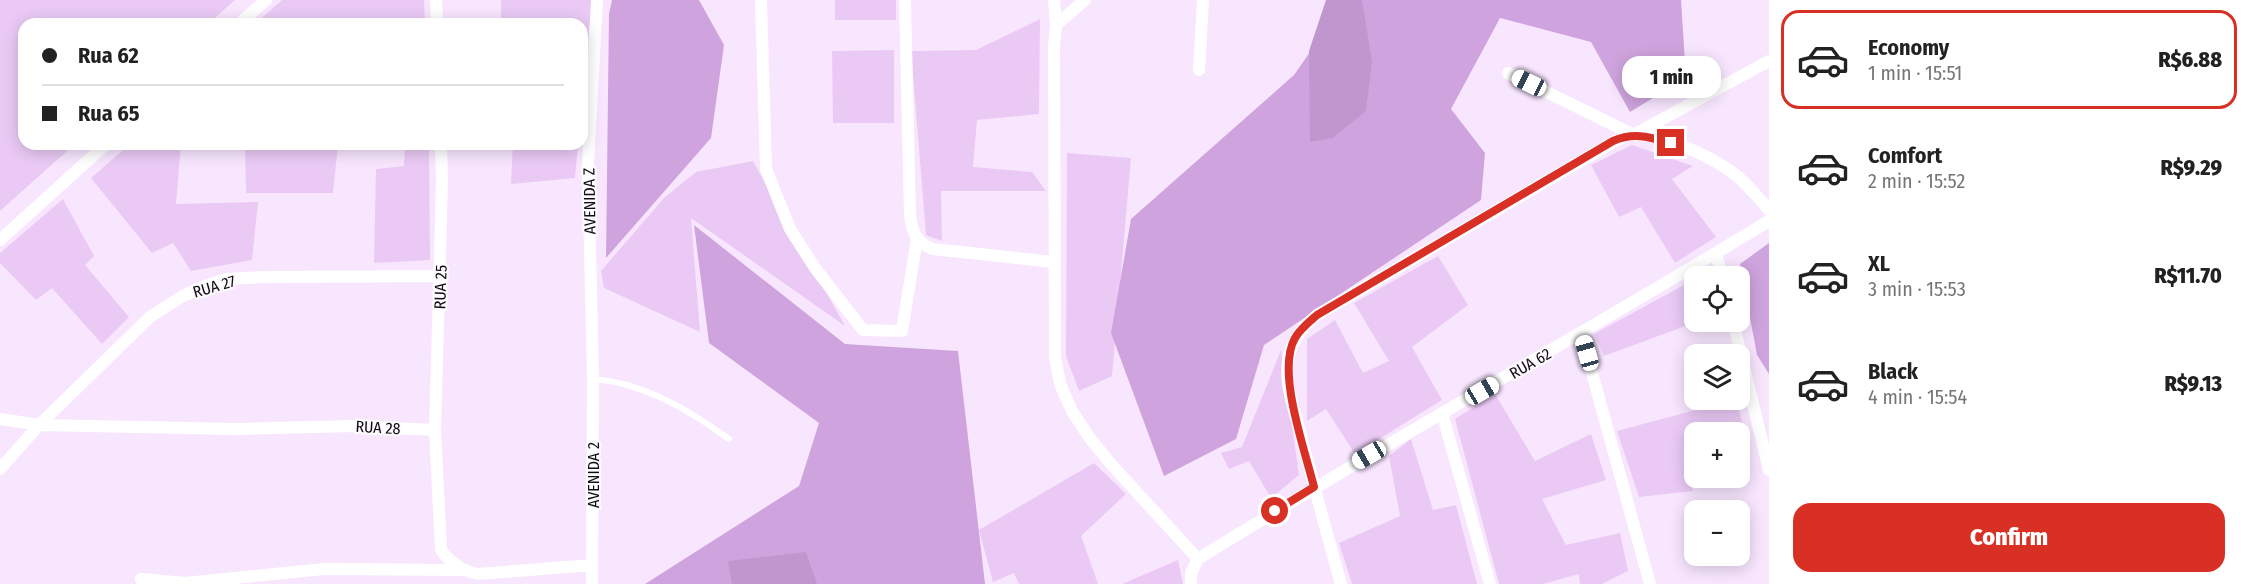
<!DOCTYPE html>
<html lang="en">
<head>
<meta charset="utf-8">
<style>
	:root { --surface:#fff; --page:#f6f6f6; --text:#222; --muted:#767676; --line:#e0e0e0; --accent:#d93025 }
	body { margin:0; font-family:"Fira Sans Condensed",sans-serif; background:var(--page); color:var(--text); height:100vh; display:flex; flex-direction:column; font-size:22px; white-space:nowrap }
	* { box-sizing:border-box; margin:0 }
	p { font-size:20px; color:var(--muted) }
	.icon { flex:none; width:33px; height:33px; fill:none; stroke:currentColor; stroke-width:2; stroke-linecap:round; stroke-linejoin:round }
	.map { position:relative; flex:1; overflow:hidden }
	.details { display:flex; flex-direction:column; background:var(--surface); width:480px }
	.details>* { flex:none }
	.guide { position:absolute; left:18px; top:18px; width:570px; height:132px; border-radius:18px; box-shadow:0 3px 15px #0003; display:grid; align-content:center; height:132px; padding:0 24px; background:var(--surface) }
	.buttons { position:absolute; left:1684px; top:266px; display:grid; gap:12px }
	.buttons a { display:grid; place-items:center; width:66px; height:66px; border-radius:12px; background:var(--surface); box-shadow:0 3px 15px #0003; font-size:30px }
	.end { position:absolute; width:27px; height:27px; margin:-14px; border:8px solid #d93025; background:#fff; box-shadow:0 0 0 3px #fff }
	.from { border-radius:50% }
	.bubble { position:absolute; height:42px; border-radius:18px; background:var(--surface); box-shadow:0 3px 15px #0003; font-size:20px; font-weight:800; line-height:42px; text-align:center }
	.car { position:absolute; width:18px; height:36px; margin:-18px -9px; border-radius:8px; box-shadow:0 0 4px 2px #0007; background:linear-gradient(#fff 24%,#345 0 40%,#fff 0 76%,#345 0 86%,#fff 0) }
	.guide b { display:flex; align-items:center; gap:21px; height:57px; font-size:22px }
	.guide b+b { border-top:2px solid var(--line) }
	.guide i { width:15px; height:15px; background:var(--text) }
	ul { padding:10px 0 0; list-style:none }
	li { display:flex; align-items:center; gap:18px; height:99px; margin:0 12px 9px; padding:0 12px; border:3px solid transparent; border-radius:18px }
	li div { flex:1 }
	li b { display:block; font-size:22px }
	li em { font-style:normal; font-weight:800 }
	li.on { border-color:var(--accent) }
	li>.icon { width:54px; height:54px; stroke-width:1.5 }
	.action { display:flex; gap:12px; margin-top:auto; padding:12px 24px }
	.action a { flex:1; height:69px; border-radius:18px; background:var(--accent); color:#fff; font-size:24px; font-weight:800; line-height:69px; text-align:center }
	main { display:flex; flex:1; min-height:0 }
	.map>svg:first-child { display:block }
	.green { fill:#eacaf5 }
	.forest { fill:#cfa4de }
	.water { fill:#c096cf }
	.lines { fill:none; stroke-linecap:round; stroke-linejoin:round }
	.lane { stroke:#fff; stroke-width:6 }
	.street { stroke:#fff; stroke-width:12 }
	.route { stroke:#d93025; stroke-width:8 }
	.labels { text-anchor:middle; stroke-width:4.5; stroke-linejoin:round; paint-order:stroke }
	.street-label { font-size:16px; fill:#120b15; stroke:#fbfbfb }
</style>
</head>
<body>
<main>
<div class="map">
<svg width="1769" height="584" viewBox="0 0 1769 584">
	<rect width="100%" height="100%" fill="#f8e6ff"/>
	<path class="green" d="M0 0H235L208 24H24V144H75L0 211Z
		M282 0H424L425 24H255Z
		M501 0H592L582 105V24H501Z
		M835 0H896V20H835Z
		M1040 19 1039 114 977 120 973 167 1032 172 1046 191H941L942 241 926 235 911 51 976 50Z
		M894 50V123H833L832 51Z
		M130 144H181L176 204 258 202 252 260 191 271 173 243 152 253 91 178Z
		M245 144H338L333 193H246Z
		M405 144H429L430 260 374 263 376 169 404 166Z
		M513 144H578L575 178 511 184Z
		M1632 145 1693 166 1672 179 1716 237 1675 263 1641 207 1619 217 1591 165Z
		M1067 153 1131 158 1112 376 1079 391 1066 356Z
		M753 161 845 326 691 218 700 332 604 288 601 271 664 198 696 172Z
		M63 199 94 256 85 265 129 317 102 344 52 288 36 300 0 263V253Z
		M1438 256 1468 305 1412 347 1442 400 1355 454 1326 409 1307 421V339L1335 320 1363 373 1389 361 1354 303Z
		M1695 279V321H1699L1604 356 1594 334Z
		M1281 350 1299 475 1271 498 1249 461 1229 469 1221 453 1242 447Z
		M1495 394 1535 461 1591 434 1606 480 1542 499 1566 545 1620 533 1628 571 1602 584H1580L1579 574 1543 584H1499L1455 419Z
		M1736 399 1749 448 1740 450V432H1695V461L1687 463 1693 491 1639 497 1617 431Z
		M1411 439 1433 510 1456 505 1477 584H1352L1339 543 1400 516 1389 456Z
		M1094 463 1126 494 1081 536 1098 584H1019L1014 573 993 582 979 530Z
		M1178 560 1183 584H1122Z"/>
	<path class="forest" d="M612 0H699L724 45 711 138 606 258 609 14Z
		M1346 0H1681L1686 78 1630 112 1591 42 1500 18 1451 109 1485 153 1481 200 1264 345 1236 439 1164 476 1111 333 1131 219 1294 75Z
		M694 225 845 344 958 351 985 584H645L799 486 819 423 709 343Z
		M1769 243V374L1757 355 1740 264Z"/>
	<path class="water" d="M1326 0H1362L1372 62 1366 111 1333 138 1310 142 1309 51Z
		M806 552 817 584H732L728 561Z"/>
	<g class="lines">
		<path class="lane" d="M593 379C644 383 689 410 729 439"/>
		<path class="street" d="M436 0 437 24
			M761 0 766 169 790 229 815 268 863 330 902 331 917 239
			M905 0 910 214C912 232 915 242 933 249L1054 262
			M1054 0 1056 25
			M1085 0 1056 25 1054 46 1055 357 1060 384 1072 411 1089 437 1110 463 1198 559
			M239 24 266 0
			M1199 70 1203 0
			M1508 73 1634 135
			M1635 134 1769 61
			M0 240 106 144
			M1716 253 1722 276
			M1733 321 1769 470
			M1581 333 1650 584
			M1442 413 1490 584
			M0 419 39 425 235 429 354 426 435 430 441 550C452 564 461 570 478 574L592 565
			M435 430 442 182 441 144
			M0 469 39 425 150 317 181 297 200 288 226 279 265 277 440 276
			M141 579 185 583 324 569 461 570
			M592 584 593 378 588 164 597 0
			M1191 584V573L1198 559C1386 442 1580 336 1769 221
			M1341 584C1327 534 1313 483 1300 432 1294 409 1283 381 1289 356 1293 338 1304 326 1317 315L1624 136C1654 130 1704 153 1729 170 1744 180 1757 196 1769 210"/>
	</g>
	<g class="lines">
		<path class="route" d="M1275 511 1314 487C1305 450 1276 371 1295 338 1300 329 1309 322 1317 315L1613 141C1634 132 1649 137 1671 143"/>
	</g>
	<g class="labels">
		<g class="street-label">
			<text transform="translate(589 201) rotate(-91)" y="6">AVENIDA Z</text>
			<text transform="translate(214 286) rotate(-16)" y="6">RUA 27</text>
			<text transform="translate(440 287) rotate(-88)" y="6">RUA 25</text>
			<text transform="translate(1530 363) rotate(-30)" y="6">RUA 62</text>
			<text transform="translate(378 427) rotate(3)" y="6">RUA 28</text>
			<text transform="translate(593 475) rotate(-90)" y="6">AVENIDA 2</text>
		</g>
	</g>
</svg>
<div class="buttons">
<a><svg class="icon" aria-label="locate" viewBox="0 0 24 24"><circle cx="12" cy="12" r="6"/><path d="M12 2v4M12 18v4M2 12h4M18 12h4"/></svg></a>
<a><svg class="icon" aria-label="layers" viewBox="0 0 24 24"><path d="M12 4l9 5-9 5-9-5zM3 14l9 5 9-5"/></svg></a>
<a>+</a>
<a>−</a>
</div>
<i class="end from" style="left:1275px;top:511px"></i>
<i class="end" style="left:1671px;top:143px"></i>
<div class="bubble" style="left:1622px;top:56px;width:99px">1 min</div>
<i class="car" style="left:1529px;top:83px;rotate:296deg"></i>
<i class="car" style="left:1587px;top:353px;rotate:344deg"></i>
<i class="car" style="left:1482px;top:391px;rotate:60deg"></i>
<i class="car" style="left:1369px;top:455px;rotate:240deg"></i>
<div class="guide">
<b><i class="from"></i>Rua 62</b>
<b><i></i>Rua 65</b>
</div>
</div>
<section class="details">
<ul>
<li class="on"><svg class="icon" aria-label="car" viewBox="0 0 24 24"><path d="M5 17H2v-5l4-1 3-4h7l3 4 3 1v5h-3M9 17h6M6 11h13"/><circle cx="7" cy="17" r="2"/><circle cx="17" cy="17" r="2"/></svg><div><b>Economy</b><p>1 min · 15:51</p></div><em>R$6.88</em></li>
<li><svg class="icon" aria-label="car" viewBox="0 0 24 24"><path d="M5 17H2v-5l4-1 3-4h7l3 4 3 1v5h-3M9 17h6M6 11h13"/><circle cx="7" cy="17" r="2"/><circle cx="17" cy="17" r="2"/></svg><div><b>Comfort</b><p>2 min · 15:52</p></div><em>R$9.29</em></li>
<li><svg class="icon" aria-label="car" viewBox="0 0 24 24"><path d="M5 17H2v-5l4-1 3-4h7l3 4 3 1v5h-3M9 17h6M6 11h13"/><circle cx="7" cy="17" r="2"/><circle cx="17" cy="17" r="2"/></svg><div><b>XL</b><p>3 min · 15:53</p></div><em>R$11.70</em></li>
<li><svg class="icon" aria-label="car" viewBox="0 0 24 24"><path d="M5 17H2v-5l4-1 3-4h7l3 4 3 1v5h-3M9 17h6M6 11h13"/><circle cx="7" cy="17" r="2"/><circle cx="17" cy="17" r="2"/></svg><div><b>Black</b><p>4 min · 15:54</p></div><em>R$9.13</em></li>
</ul>
<div class="action"><a>Confirm</a></div>
</section>
</main>
</body>
</html>
